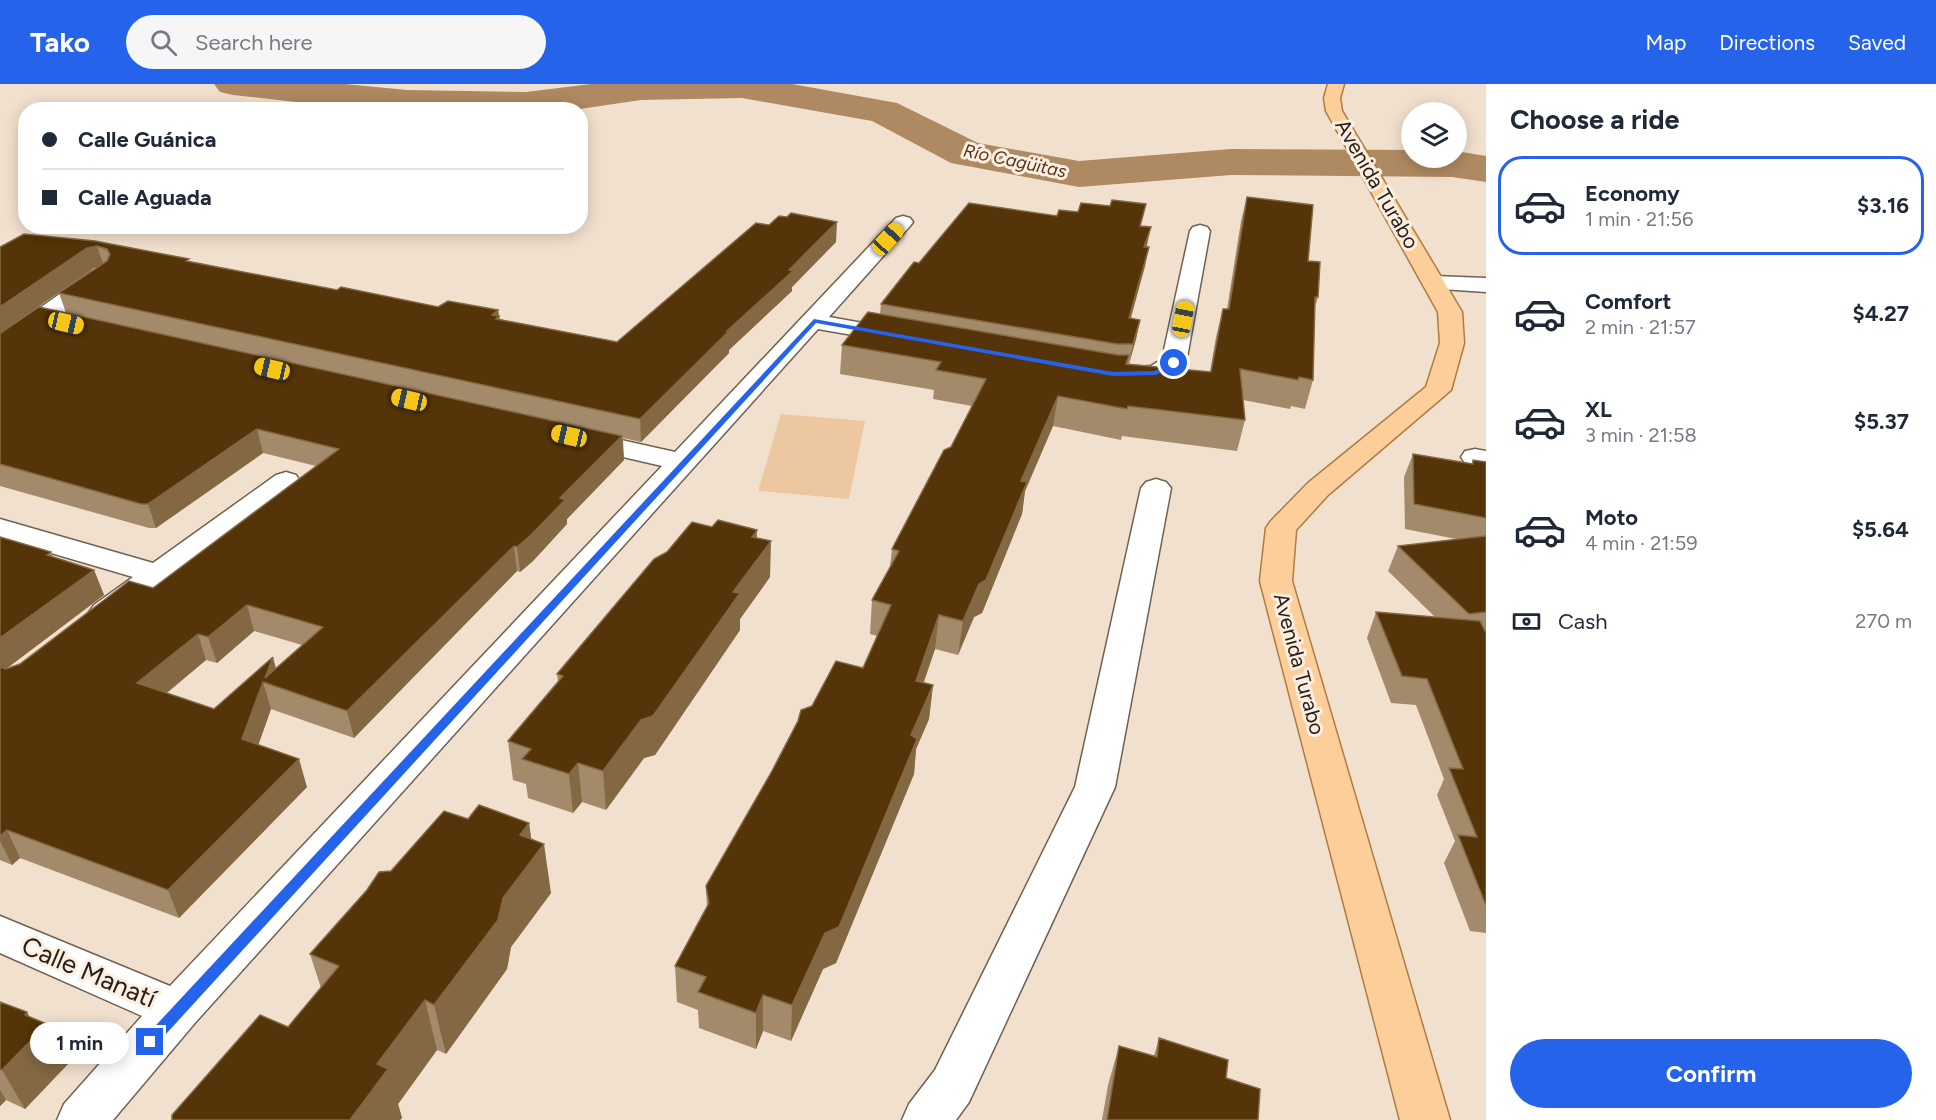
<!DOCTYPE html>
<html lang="en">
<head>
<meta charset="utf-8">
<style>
	:root { --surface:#fff; --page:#f6f6f7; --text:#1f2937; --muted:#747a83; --line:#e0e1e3; --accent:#2563eb }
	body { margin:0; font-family:Figtree,sans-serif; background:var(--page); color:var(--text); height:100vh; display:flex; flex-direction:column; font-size:22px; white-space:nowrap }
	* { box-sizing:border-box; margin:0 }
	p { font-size:20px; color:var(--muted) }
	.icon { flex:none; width:33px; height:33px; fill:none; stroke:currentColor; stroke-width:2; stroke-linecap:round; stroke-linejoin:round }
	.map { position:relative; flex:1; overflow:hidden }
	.panel { display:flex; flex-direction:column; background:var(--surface); width:450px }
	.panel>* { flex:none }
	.guide { position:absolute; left:18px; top:18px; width:570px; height:132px; border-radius:24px; box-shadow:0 3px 15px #0003; display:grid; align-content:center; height:132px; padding:0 24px; background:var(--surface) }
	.buttons { position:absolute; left:1401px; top:18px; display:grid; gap:12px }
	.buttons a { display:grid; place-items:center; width:66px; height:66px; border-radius:50%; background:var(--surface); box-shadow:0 3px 15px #0003; font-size:30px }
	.end { position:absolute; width:27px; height:27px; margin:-14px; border:8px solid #2563eb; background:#fff; box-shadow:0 0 0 3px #fff }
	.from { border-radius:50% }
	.bubble { position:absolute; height:42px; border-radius:21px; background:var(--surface); box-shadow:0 3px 15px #0003; font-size:20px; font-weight:700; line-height:42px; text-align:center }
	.car { position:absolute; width:18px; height:36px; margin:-18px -9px; border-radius:8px; box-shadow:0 0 4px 2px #0007; background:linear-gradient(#f5c518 24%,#345 0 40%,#f5c518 0 76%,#345 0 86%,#f5c518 0) }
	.guide b { display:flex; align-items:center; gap:21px; height:57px; font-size:22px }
	.guide b+b { border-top:2px solid var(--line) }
	.guide i { width:15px; height:15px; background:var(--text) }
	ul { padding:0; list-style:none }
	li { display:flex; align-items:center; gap:18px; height:99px; margin:0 12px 9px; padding:0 12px; border:3px solid transparent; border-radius:24px }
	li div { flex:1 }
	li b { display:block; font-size:22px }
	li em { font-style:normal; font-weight:700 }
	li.current { border-color:var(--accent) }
	li>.icon { width:54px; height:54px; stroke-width:1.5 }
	h2 { padding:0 24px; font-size:27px; line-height:72px }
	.pay { display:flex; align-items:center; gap:15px; height:66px; padding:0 24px; font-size:22px }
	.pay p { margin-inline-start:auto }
	.cta { display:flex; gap:12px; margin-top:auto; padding:12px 24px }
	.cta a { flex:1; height:69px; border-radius:36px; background:var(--accent); color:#fff; font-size:24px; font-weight:700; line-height:69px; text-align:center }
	header { display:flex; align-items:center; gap:36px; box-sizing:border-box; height:84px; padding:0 30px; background:var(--accent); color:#fff }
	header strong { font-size:28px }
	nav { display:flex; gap:33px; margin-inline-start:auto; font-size:21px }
	.search { width:420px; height:54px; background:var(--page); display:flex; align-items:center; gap:15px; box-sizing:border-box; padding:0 21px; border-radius:33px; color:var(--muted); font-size:22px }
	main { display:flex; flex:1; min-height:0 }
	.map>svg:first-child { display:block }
	.green { fill:#edc79f }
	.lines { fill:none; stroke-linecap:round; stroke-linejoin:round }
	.river { fill:#af8961; fill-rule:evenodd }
	.minor-casing { stroke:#706152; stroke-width:3 }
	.major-casing { stroke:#af7c41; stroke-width:3 }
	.minor { fill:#fff; fill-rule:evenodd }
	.major { fill:#fbce9a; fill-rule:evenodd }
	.wall { fill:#a38a6b; fill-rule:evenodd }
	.shaded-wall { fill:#836843 }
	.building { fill:#543408; stroke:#836843; stroke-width:1.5; fill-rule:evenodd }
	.route { fill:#2563eb }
	.labels { text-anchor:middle; stroke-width:6; stroke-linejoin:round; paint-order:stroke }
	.far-water-label { font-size:18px; font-style:italic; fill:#523616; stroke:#fceee0 }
	.street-label { font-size:21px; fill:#261f19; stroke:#fceee0 }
	.near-street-label { font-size:26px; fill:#261f19; stroke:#fceee0 }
</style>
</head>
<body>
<header>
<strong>Tako</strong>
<div class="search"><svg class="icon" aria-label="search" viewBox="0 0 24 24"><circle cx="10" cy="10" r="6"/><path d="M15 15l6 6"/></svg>Search here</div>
<nav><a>Map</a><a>Directions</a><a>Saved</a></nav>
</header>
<main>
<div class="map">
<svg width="1486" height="1036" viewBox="0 0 1486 1036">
	<rect width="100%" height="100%" fill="#f2e0ce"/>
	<path class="green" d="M781 330 865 337 849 415 758 407Z"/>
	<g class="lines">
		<path class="river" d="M214 0H345L407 6 526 8 591 0H792L897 19 978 59 1079 77 1231 65 1412 66V74H1456V67L1486 72V98L1452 93 1231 91 1079 103 951 79 872 37 742 14 641 16 573 26H367L233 11 220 8Z"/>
		<g class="minor-casing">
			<path id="minor" d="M903 132 910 134 913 138 910 142 829 233 908 247 911 252 908 257 899 259 818 245 194 940 113 1036H57L64 1020 142 932 0 869V832L170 902 662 382 571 361 567 355 571 349 581 347 675 368 896 134Z
				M1200 141 1207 143 1210 147 1186 279C1172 300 1135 301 1112 295L1108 290 1112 285 1151 282 1162 275 1190 147 1193 143Z
				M99 186 107 188 110 193 107 198 9 268 0 270V252L91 188Z
				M1434 192 1486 194V208L1426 204 1423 199 1426 194Z
				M1475 365 1486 367V383L1465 379 1461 373 1465 367Z
				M286 388 296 391 300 397 296 403 118 535 106 538 94 535 89 528 94 521 133 493 0 454V435L153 479 276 391Z
				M1156 395 1166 398 1171 404 1115 703 969 1018 956 1036H902L909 1020 935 986 1075 703 1141 404 1146 398Z"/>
		</g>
		<g class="major-casing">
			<path id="major" d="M1328 0H1344L1340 14 1342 27 1462 228 1464 259 1451 306 1328 411 1296 446 1292 497 1450 1036H1400L1260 497 1266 444 1270 438 1308 399 1426 303 1440 259 1438 228 1326 27 1324 14Z"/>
		</g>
		<use href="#minor" class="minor"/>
		<use href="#major" class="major"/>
	</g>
	<path class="wall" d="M1247 113 1308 177 1318 213 1315 223 1313 296 1305 325 1291 322 1290 325 1243 316 1245 336 1237 367 1122 352 1121 356 1053 342 1025 407 1022 430 982 529 974 533 958 571 935 565 924 598 933 601 929 635 916 665 914 690 836 879 823 885 791 957 763 947 756 965 699 944 698 926 677 918 675 882 707 823 706 802 812 622 863 584 877 552 870 550 872 516 890 483 892 465 951 363 972 322 933 315 934 306 840 290 842 261 880 230 881 220 919 179 1057 132 1142 142 1147 163 1145 182 1131 234 1140 236 1136 255 1129 280 1210 288 1216 253 1223 225H1227L1241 137Z
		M24 150 189 177 337 206 438 223 498 226 500 235 617 258 836 158 792 203V207L729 266V269L641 358 623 354 624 376 567 435V440L533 477 520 488 517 487 354 654 271 625 258 660 307 703 179 834 20 774 12 781 0 776V453L51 468 53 473 94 486 104 511 7 584 20 580 153 504 316 382 263 369 156 444H149L0 402V163ZM97 183 59 209 66 229 2 248 94 184ZM254 547 302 561 276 584 214 625 167 609 206 576 217 579Z
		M1413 370 1472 380 1473 376 1486 378V849L1470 847 1444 779 1455 757 1437 711 1444 695 1416 621 1391 619 1367 554 1376 528 1435 533 1388 487 1398 462 1456 455 1405 445 1404 393Z
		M757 454 770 493 740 535V546L655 671 644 674 606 726 582 718 573 729 528 714 526 700 513 696 508 657 558 598 557 590Z
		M468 735 529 739 531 755 551 809 511 863 507 885 446 970 437 966 398 1020 402 1034 400 1036H172L288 943 321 904 310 870 391 787Z
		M0 918 29 933 68 980 25 1025 6 1016 0 1022Z
		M1159 954 1226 994 1258 1036H1102L1108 1001 1119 962 1154 972Z"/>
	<path class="shaded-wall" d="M837 138 836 158 792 203V207L729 266V269L641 358 640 335 727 247Z
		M1151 143 1147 161 1141 181 1144 163Z
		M97 162 104 182 94 184 0 249V223L87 164Z
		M1149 163 1145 182 1125 254 1129 234Z
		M498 226 502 254 492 231Z
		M1140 236 1136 255 1129 280 1133 260Z
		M1058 312 1053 342 1025 407 1022 430 982 529 974 533 958 571 963 537 1021 397Z
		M257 345 263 369 156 444 148 420Z
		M622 352 624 376 567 435V440L533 477 520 488 517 463 560 414Z
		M757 446 756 477 771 457 770 493 740 535V546L655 671 644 674 606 726 603 687 733 508 752 453Z
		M514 462 517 487 354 654 347 627Z
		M94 486 104 511 2 588 0 592V554Z
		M247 521 254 547 217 579 208 553Z
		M939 531 935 565 912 631 916 597Z
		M198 550 206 576 147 625 137 599Z
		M273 573 280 600 265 594Z
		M263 598 271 625 251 682 242 655Z
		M933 601 929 635 916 665 914 690 836 879 823 885 791 957 792 921Z
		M299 675 307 703 179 834 168 806Z
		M578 679 582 718 573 729 569 690Z
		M529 739 534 773 544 760 551 809 511 863 507 885 446 970 434 921 503 814 520 751Z
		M7 746 20 774 12 781 0 757V752Z
		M763 911V947L756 965V929Z
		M425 916 437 966 398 1020 402 1034 400 1036H350L377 980Z
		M27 928 38 949 47 940 68 980 25 1025 2 986 25 931Z
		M0 1006 6 1016 0 1022Z"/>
	<path class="building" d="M1247 113 1313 121 1308 177 1320 178 1318 213H1315L1313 296 1299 293 1298 296 1240 285 1245 336 1128 322 1127 325 1058 312 1021 397 1027 398 986 496 979 500 963 537 939 531 916 597 933 601 911 651 917 655 839 843 825 849 792 921 763 911 756 929 698 908 706 893 675 882 709 819 706 802 772 687 798 637 801 626 812 622 836 577 863 584 891 521 872 516 899 467 892 465 944 366 951 363 986 295 936 286 941 278 842 261 868 228 1118 271H1129L1126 280 1211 288 1223 225H1229Z
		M1112 116 1146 120 1140 142 1151 143 1144 163H1149L1129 234 1140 236 1133 260H1117L881 220 914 178 919 179 969 119 1057 132 1059 126 1078 128 1081 119 1110 122Z
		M791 129 837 138 789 186 793 187 727 247H729L640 335 59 209 107 177 110 170 107 165 97 162 87 164 0 223V163L24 150 95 157 189 175 186 177 337 206 341 203 438 223 448 217 498 226 492 231 499 232 496 235 617 258 756 139 769 141 779 132 787 133Z
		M39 223 622 352 560 414 565 416 530 452 517 463 514 462 347 627 263 598 242 655 299 675 168 806 7 746 0 752V583L6 585 20 580 129 497 153 504 339 365 257 345 148 420H141L0 380V249L2 248ZM247 521 323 543 265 594 273 573 214 625 137 599 198 550 208 553Z
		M1413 370 1473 380V376L1486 378V434L1414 420Z
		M718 436 757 446 752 453 771 457 733 508 740 509 653 632 641 636 603 687 578 679 569 690 522 675 531 665 508 657 563 592 557 590 654 475 667 468 692 438 712 443Z
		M1486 452V528L1469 530 1398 462Z
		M0 453 51 468 47 471 94 486 0 554Z
		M1376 528 1480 537 1486 549V820L1485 819 1458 751 1477 753 1449 684 1463 685 1427 595 1402 592Z
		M479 721 529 739 520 751 544 760 503 814 498 836 434 921 425 916 377 980 388 985 350 1036H172V1031L260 931 288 943 339 882 310 870 367 806 379 788 391 787 444 727 468 735Z
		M0 918 27 928 25 931 47 940 2 986 0 985Z
		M1159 954 1228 976 1226 994 1260 1005 1258 1036H1107L1119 962 1157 973Z"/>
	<path class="route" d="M814 235 1113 288 1155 287 1171 277 1178 279 1156 291 1113 292 816 239 155 962 150 964 145 962 143 958 145 953Z"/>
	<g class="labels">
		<g class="far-water-label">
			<text transform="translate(1015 77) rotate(12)" y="6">Río Cagüitas</text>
		</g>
		<g class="street-label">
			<text transform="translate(1377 100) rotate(60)" y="7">Avenida Turabo</text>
			<text transform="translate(1299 580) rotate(75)" y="7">Avenida Turabo</text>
		</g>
		<g class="near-street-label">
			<text transform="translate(89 888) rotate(23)" y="9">Calle Manatí</text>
		</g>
	</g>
</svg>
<div class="buttons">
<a><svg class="icon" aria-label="layers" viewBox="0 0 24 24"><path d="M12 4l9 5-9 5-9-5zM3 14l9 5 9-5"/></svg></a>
</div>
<i class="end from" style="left:1174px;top:279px"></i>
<i class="end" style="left:150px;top:958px"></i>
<div class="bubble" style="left:30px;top:938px;width:99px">1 min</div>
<i class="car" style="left:888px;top:155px;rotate:42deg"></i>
<i class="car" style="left:1183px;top:235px;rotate:11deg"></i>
<i class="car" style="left:66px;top:239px;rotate:103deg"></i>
<i class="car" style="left:272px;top:285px;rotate:283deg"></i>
<i class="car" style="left:409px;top:316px;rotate:283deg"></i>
<i class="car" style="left:569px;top:352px;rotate:283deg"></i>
<div class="guide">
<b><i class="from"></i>Calle Guánica</b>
<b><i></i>Calle Aguada</b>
</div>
</div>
<section class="panel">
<h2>Choose a ride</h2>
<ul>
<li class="current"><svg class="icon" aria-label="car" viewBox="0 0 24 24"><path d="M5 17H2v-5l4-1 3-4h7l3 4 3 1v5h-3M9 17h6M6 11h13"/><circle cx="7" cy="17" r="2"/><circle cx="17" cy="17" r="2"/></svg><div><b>Economy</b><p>1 min · 21:56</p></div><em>$3.16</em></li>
<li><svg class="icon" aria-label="car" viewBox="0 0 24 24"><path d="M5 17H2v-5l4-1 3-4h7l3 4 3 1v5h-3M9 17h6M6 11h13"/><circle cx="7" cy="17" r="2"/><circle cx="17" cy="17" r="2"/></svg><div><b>Comfort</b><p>2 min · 21:57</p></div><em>$4.27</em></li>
<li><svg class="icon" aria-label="car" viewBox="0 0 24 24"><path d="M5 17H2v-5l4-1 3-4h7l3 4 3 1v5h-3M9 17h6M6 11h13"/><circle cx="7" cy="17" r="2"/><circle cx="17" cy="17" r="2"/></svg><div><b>XL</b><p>3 min · 21:58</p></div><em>$5.37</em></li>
<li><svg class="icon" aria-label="car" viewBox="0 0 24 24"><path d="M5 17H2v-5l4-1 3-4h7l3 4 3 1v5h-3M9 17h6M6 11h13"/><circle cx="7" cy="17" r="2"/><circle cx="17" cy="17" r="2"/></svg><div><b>Moto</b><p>4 min · 21:59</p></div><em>$5.64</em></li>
</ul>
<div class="pay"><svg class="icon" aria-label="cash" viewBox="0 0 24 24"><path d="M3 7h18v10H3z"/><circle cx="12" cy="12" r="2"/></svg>Cash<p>270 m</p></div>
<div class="cta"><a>Confirm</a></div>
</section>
</main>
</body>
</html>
